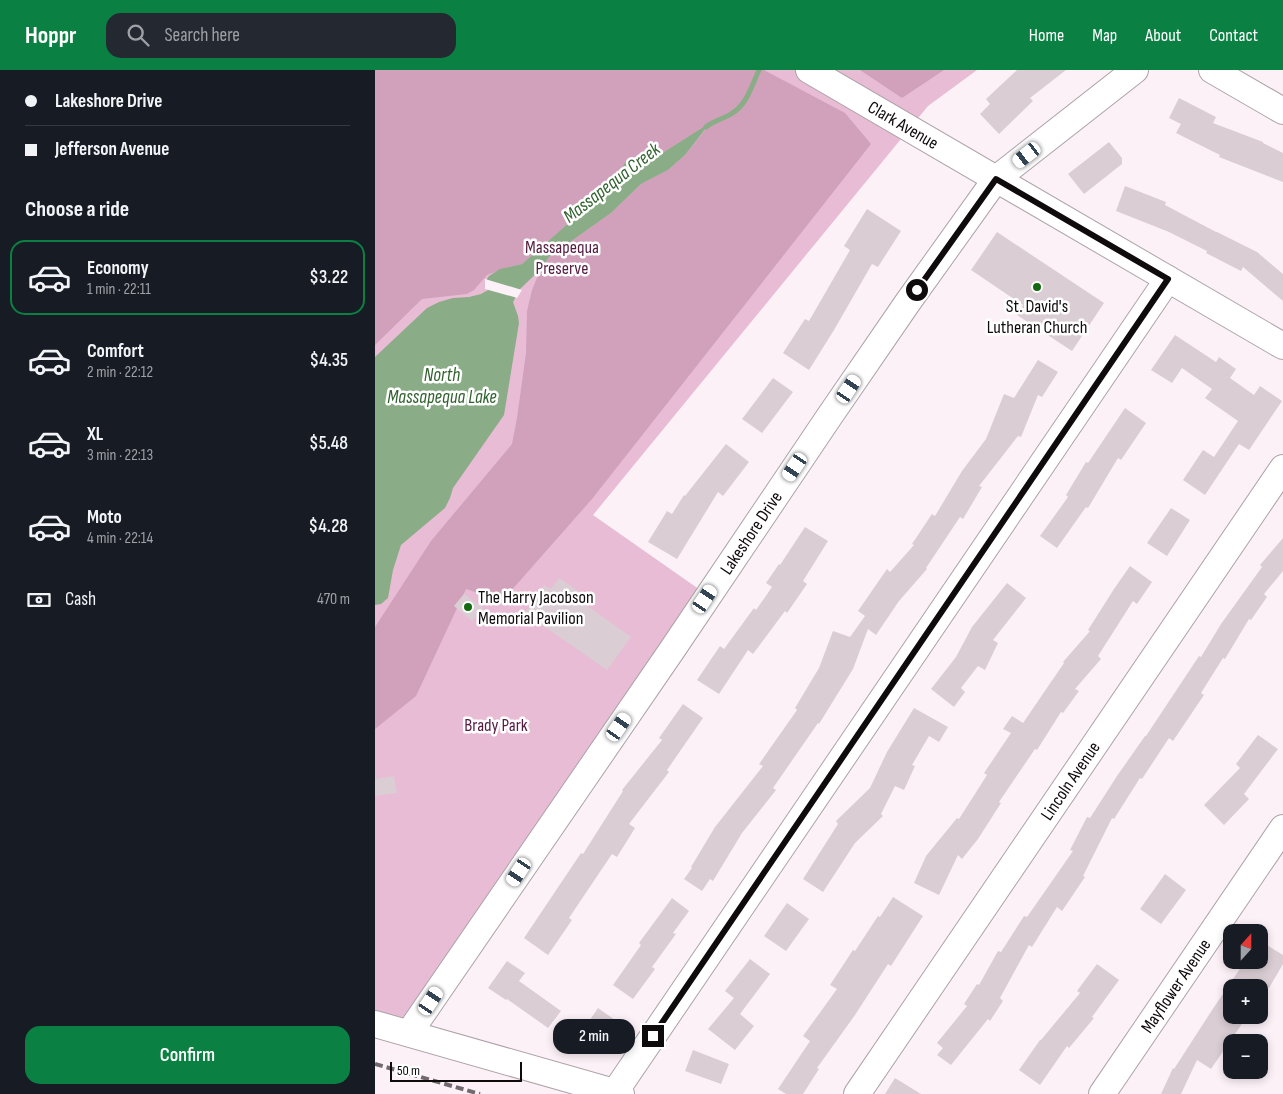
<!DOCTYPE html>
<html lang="en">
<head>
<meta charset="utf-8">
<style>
	:root { --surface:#171b24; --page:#242831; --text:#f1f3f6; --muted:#9ea1a6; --line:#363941; --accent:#0b8043 }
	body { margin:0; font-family:"Sofia Sans Condensed",sans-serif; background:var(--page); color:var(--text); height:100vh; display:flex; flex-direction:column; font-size:19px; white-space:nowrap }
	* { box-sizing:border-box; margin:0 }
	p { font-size:16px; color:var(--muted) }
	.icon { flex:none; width:28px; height:28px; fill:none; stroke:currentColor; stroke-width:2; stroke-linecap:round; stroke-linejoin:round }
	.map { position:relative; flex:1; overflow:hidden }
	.side { display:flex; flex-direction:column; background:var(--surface); width:375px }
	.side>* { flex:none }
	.guide { display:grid; align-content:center; height:110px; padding:0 25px; background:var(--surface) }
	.needle { width:32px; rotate:21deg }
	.controls { position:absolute; left:848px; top:854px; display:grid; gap:10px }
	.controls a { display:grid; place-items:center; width:45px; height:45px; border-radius:10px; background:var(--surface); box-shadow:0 2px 8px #0003; font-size:25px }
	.scale { position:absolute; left:15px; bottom:12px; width:132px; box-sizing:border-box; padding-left:5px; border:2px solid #0f0b0d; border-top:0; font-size:14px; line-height:18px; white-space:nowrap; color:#0f0b0d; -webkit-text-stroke:4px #fff; paint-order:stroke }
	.end { position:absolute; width:22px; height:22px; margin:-11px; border:6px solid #0f0b0d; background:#fff; box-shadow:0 0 0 2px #fff }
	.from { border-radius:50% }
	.bubble { position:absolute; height:35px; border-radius:15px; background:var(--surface); box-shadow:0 2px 8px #0003; font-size:16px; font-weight:600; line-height:35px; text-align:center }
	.car { position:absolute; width:15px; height:30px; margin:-15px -8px; border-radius:6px; box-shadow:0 0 4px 1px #0007; background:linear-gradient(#fff 24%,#345 0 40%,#fff 0 76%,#345 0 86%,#fff 0) }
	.guide b { display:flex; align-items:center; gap:18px; height:48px; font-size:19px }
	.guide b+b { border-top:1px solid var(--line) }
	.guide i { width:12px; height:12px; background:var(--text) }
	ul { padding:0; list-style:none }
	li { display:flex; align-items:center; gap:15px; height:75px; margin:0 10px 8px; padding:0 15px; border:2px solid transparent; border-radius:15px }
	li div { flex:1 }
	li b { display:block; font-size:19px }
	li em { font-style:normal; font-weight:600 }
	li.current { border-color:var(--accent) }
	li>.icon { width:45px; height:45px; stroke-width:1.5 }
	h2 { padding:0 25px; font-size:22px; line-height:60px }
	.pay { display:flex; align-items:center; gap:12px; height:55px; padding:0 25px; font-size:19px }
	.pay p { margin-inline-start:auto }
	.button { display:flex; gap:10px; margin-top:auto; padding:10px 25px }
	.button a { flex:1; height:58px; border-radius:15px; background:var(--accent); color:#fff; font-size:20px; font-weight:600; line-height:58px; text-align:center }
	header { display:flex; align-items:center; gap:30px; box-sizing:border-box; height:70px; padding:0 25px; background:var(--accent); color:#fff }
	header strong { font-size:24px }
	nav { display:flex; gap:28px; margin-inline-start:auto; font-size:18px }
	.search { width:350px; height:45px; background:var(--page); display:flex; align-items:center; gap:12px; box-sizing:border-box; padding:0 18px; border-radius:15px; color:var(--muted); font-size:19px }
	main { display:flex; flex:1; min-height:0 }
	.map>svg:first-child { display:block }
	.green { fill:#e8bcd4 }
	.forest { fill:#d1a1bc }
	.water { fill:#8aad87 }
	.pier { fill:#fdf1f8 }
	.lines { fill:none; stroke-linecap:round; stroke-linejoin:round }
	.stream { stroke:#8aad87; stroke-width:5 }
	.building { fill:#daced4 }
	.minor-casing { stroke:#ada2a8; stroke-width:28 }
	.minor { stroke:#fff; stroke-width:26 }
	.rail { stroke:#70696d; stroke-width:4; stroke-dasharray:8 4; stroke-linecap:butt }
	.route { stroke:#0f0b0d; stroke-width:6 }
	.poi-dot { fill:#12690f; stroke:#fff; stroke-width:2 }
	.labels { text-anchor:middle; stroke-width:5; stroke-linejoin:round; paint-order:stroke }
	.street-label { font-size:18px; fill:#0f0b0d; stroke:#fff }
	.park-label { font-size:18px; fill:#551c41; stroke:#fff }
	.poi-label { font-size:18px; fill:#0f0b0d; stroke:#fff }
	.water-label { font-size:19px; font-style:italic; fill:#31622e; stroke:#fff }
</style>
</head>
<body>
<header>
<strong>Hoppr</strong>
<div class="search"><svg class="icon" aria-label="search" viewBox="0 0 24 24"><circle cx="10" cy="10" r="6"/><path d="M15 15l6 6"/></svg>Search here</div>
<nav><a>Home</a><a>Map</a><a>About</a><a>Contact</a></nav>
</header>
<main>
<section class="side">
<div class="guide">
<b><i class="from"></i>Lakeshore Drive</b>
<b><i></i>Jefferson Avenue</b>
</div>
<h2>Choose a ride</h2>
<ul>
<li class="current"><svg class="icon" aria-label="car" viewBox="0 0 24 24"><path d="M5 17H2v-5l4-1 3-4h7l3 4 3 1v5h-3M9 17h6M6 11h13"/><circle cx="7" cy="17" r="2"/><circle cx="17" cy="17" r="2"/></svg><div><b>Economy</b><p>1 min · 22:11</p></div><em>$3.22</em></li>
<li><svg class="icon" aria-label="car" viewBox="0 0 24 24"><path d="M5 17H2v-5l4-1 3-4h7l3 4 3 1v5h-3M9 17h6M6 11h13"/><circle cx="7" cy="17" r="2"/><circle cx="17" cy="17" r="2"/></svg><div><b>Comfort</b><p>2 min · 22:12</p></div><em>$4.35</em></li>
<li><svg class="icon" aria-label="car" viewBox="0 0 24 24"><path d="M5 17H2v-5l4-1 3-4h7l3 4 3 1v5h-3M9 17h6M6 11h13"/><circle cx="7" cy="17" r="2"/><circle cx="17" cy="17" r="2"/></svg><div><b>XL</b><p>3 min · 22:13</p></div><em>$5.48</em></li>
<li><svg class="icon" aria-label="car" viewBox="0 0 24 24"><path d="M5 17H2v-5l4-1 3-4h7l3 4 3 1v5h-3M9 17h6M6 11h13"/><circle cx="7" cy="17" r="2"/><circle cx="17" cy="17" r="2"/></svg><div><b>Moto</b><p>4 min · 22:14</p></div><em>$4.28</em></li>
</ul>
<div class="pay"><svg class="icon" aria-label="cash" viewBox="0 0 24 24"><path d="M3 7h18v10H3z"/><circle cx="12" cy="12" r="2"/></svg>Cash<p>470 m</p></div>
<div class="button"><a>Confirm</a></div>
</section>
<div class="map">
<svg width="908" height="1024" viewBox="0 0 908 1024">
	<rect width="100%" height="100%" fill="#fdf1f8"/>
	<path class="green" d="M0 0H602L553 36 218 445 328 522 33 953 0 944Z"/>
	<path class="forest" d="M0 0H389L470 43 496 74 217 429 127 531 91 519 41 626 0 659V557L56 471 137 374 142 348 151 283 152 241 157 220 165 200 174 187 236 143 266 114 293 100 310 85 334 55 281 87 265 91 250 92 242 108 230 121 147 194 134 197 112 205 99 220 92 224 47 229 0 275Z
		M485 0H569L527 28Z"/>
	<path class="water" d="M335 53 310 85 293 100 266 114 236 143 174 187 165 200 145 219 138 232 143 246 144 253 129 345 78 418 75 428 70 438 26 475 18 500 13 528 6 534 0 535V287L52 238 64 232 78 228 94 227 106 224 113 220 112 209 114 206 125 199 147 194 230 121 242 108 250 92 265 91 281 87Z"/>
	<path class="pier" d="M110 209 147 220 142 228 139 227 110 219Z"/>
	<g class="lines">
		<path class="stream" d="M331 57C338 51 348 49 356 44 372 35 377 15 384 0"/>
	</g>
	<path class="building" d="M642 0H691L655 28 658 31 624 64 605 44 615 34 611 29Z
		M804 28 841 47 838 53 888 72V73L908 83V112L844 87 845 85 801 63 806 54 794 48Z
		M734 72 747 88V94L709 124 693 104Z
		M750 116 791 132 790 135 841 162H842L882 182 908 204V231L868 197 866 201 831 183 832 181 794 162 741 141Z
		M492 139 526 161 503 197 497 194 459 260 434 300 408 283 430 249 434 251 475 180 469 176Z
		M622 162 729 233 697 281 642 245 648 235 596 200Z
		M800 265 841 292 844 287 861 299 855 308 879 325 885 316 907 331 874 380 864 374 830 425 808 410 828 380 839 387 863 351 830 328 837 319 807 298 797 313 776 300Z
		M663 290 683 302 667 327 663 325 646 367 643 366 604 416 607 417 588 449 585 447 551 498 552 499 524 531 501 565 493 559 478 599 444 654 443 653 398 718 401 720 367 763 338 811 335 809 327 821 309 809 317 798 316 797 340 757 388 696 384 694 422 640 420 638 444 598 458 561 475 567 490 546 483 541 512 499 515 502 539 475 537 474 557 444 560 446 587 401 611 369 629 324 639 328Z
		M398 308 418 322 387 363 367 349Z
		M750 338 771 353 746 390 743 388 713 438 711 437 682 478 665 466 693 427 691 425 711 392 713 393Z
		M351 374 374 392 348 426 343 422 302 489 273 472 292 441 297 444 309 425 310 426Z
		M796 438 815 450 792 486 772 473Z
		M430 457 453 471 428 511 432 514 412 543 410 541 378 584 373 580 344 624 322 610 345 576 349 579 379 538 381 540 397 517 391 513 404 494 405 495Z
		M908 468V501L889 524 892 527 876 550 874 549 850 589 848 588 826 623 829 625 798 671 794 668 767 709 765 708 739 749 737 748 708 806 710 807 687 841 682 837 657 877 654 875 625 928 628 931 615 951 613 949 576 995 562 985 568 978 562 973 592 936 589 934 602 914 604 915 623 881 626 882 649 846 652 847 698 781 695 780 712 747 715 748 742 706 770 666H771L824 586 826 587 846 554 887 497 885 495Z
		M755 496 777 512 762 534 758 531 723 586 726 589 700 619 704 621 688 643 686 642 662 680 660 679 624 732 626 733 603 769 587 789 583 785 564 825 539 813 551 786 582 748 584 749 612 705 609 703 636 663 628 659 637 646 648 653 689 593 688 592 715 561 713 560 739 519Z
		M184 508 215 529 211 535 256 567 232 600 150 543 169 515 176 519Z
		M632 513 651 528 618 570 623 573 610 600 603 596 586 618 590 622 579 637 556 619 581 587 597 557Z
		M89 524 108 538 97 551 79 536Z
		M308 634 328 648 292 700 294 702 254 754 260 758 242 787 237 784 194 848 197 850 173 885 149 868 206 783 208 784 248 721 247 720 287 670 284 668Z
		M539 638 573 657 564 672 554 666 537 695 540 696 529 720 520 716 506 744 508 746 480 773 448 822 428 809 463 754 461 751 495 718 512 682Z
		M883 665 903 679 869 724 874 729 849 755 829 735 865 698 861 694Z
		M19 706 22 723 0 726V709Z
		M790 804 811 820 786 854 765 839Z
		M518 827 548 846 516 896 513 894 480 945 442 998 444 999 428 1024H411L403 1019 435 971 428 966 462 919 455 915 478 880 480 881 503 846 505 847Z
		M297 828 314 841 298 863 301 864 277 897 280 899 258 929 238 915 266 875 264 873Z
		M412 833 434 849 411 881 389 866Z
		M884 870 908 885V894L894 918H856V945H873L836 999 822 990 806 1024H786L798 998 799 999 839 937 871 890H884Z
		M375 889 395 904 365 944 379 956 360 980 333 959 359 928 350 921Z
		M132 891 150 903 144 911 186 941 173 958 132 929 131 930 113 918Z
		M722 894 744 910 717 947 719 948 694 978 692 976 665 1015 644 1000 665 970H666L705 923 702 921Z
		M223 938 240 950 223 974 206 963Z
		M318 980 354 994 346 1014 310 1001Z
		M520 1008 546 1024H510Z"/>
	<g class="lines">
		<g class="minor-casing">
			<g id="minor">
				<path id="s1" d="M434 0 908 276"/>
				<path d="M837 0 908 41"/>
				<path d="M0 954 246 1024"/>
				<path id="s2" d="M34 963 297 580 454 347 533 232 621 109 760 0"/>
				<path d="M240 1022 793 209"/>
				<path id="s3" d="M482 1024 908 398"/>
				<path id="s4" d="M727 1024 908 758"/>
			</g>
		</g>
		<use href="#minor" class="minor"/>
		<path class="rail" d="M0 994 105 1024"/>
	</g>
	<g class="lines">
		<path class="route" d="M278 966 793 209 621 109 542 220"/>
	</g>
	<g class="poi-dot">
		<circle cx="662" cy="217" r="5"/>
		<circle cx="93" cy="537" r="5"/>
	</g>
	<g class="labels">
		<g class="street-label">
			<text dy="6" stroke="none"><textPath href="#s1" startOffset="109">Clark Avenue</textPath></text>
			<text dy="6" stroke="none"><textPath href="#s2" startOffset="606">Lakeshore Drive</textPath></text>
			<text dy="6" stroke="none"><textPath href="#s3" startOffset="379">Lincoln Avenue</textPath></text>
			<text dy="6" stroke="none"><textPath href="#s4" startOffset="131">Mayflower Avenue</textPath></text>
		</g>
		<g class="park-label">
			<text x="187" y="183">Massapequa<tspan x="187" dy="21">Preserve</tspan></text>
			<text x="121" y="661">Brady Park</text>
		</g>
		<g class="poi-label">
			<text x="662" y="242">St. David's<tspan x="662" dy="21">Lutheran Church</tspan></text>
			<text x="103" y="533" text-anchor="start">The Harry Jacobson<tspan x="103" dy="21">Memorial Pavilion</tspan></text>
		</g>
		<g class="water-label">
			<text transform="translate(236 112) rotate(-38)" y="7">Massapequa Creek</text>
			<text x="67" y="311">North<tspan x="67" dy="22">Massapequa Lake</tspan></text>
		</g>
	</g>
</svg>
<div class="controls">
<a><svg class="needle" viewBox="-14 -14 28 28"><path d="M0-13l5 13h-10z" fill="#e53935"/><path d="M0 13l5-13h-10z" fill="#9ea1a6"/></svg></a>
<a>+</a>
<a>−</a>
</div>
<div class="scale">50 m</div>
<i class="end from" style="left:542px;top:220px"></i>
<i class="end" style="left:278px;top:966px"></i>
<div class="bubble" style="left:178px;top:949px;width:82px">2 min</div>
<i class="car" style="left:652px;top:85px;rotate:232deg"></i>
<i class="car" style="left:474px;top:319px;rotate:34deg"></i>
<i class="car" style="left:420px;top:397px;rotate:214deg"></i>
<i class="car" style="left:330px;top:529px;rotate:34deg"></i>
<i class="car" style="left:244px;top:657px;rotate:35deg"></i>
<i class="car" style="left:144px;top:802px;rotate:214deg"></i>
<i class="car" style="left:56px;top:931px;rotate:34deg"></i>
</div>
</main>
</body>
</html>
